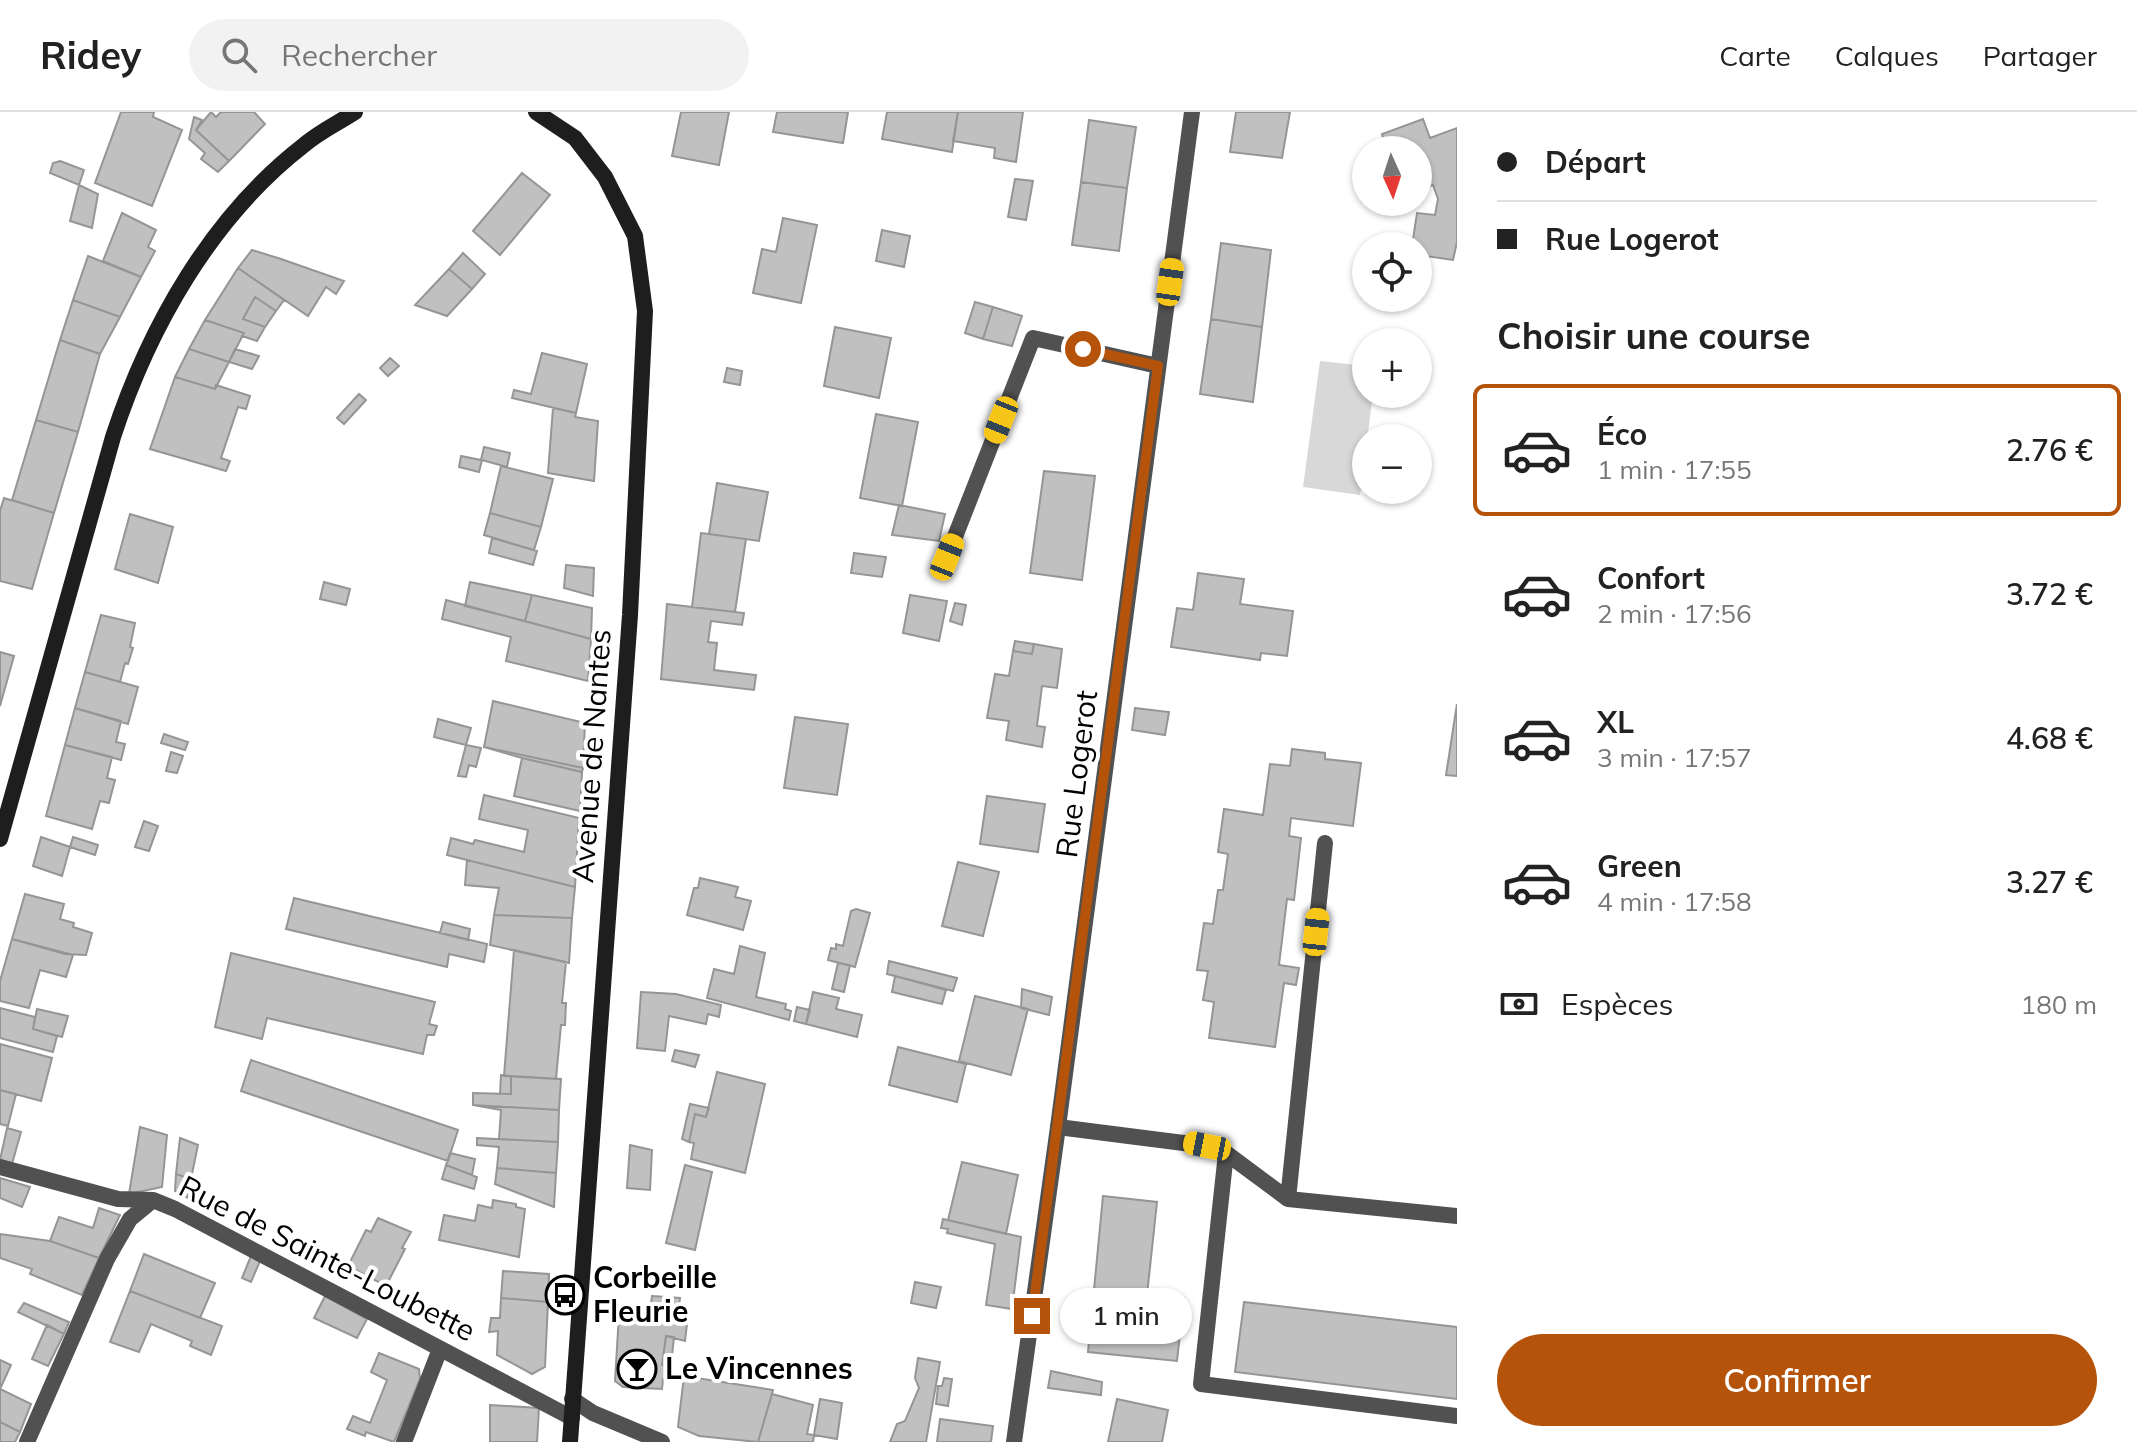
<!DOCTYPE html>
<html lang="fr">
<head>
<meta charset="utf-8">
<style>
	:root { --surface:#fff; --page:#f2f2f2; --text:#222; --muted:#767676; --line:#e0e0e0; --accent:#b45309 }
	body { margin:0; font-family:Mulish,sans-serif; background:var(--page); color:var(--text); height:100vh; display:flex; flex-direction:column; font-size:30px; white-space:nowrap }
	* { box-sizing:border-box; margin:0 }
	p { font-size:26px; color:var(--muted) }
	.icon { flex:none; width:44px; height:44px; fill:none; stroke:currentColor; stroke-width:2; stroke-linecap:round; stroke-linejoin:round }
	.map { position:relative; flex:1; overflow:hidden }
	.drawer { display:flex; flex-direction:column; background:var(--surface); width:680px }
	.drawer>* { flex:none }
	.top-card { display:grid; align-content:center; height:176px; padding:0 40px; background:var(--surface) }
	.needle { width:52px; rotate:177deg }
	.fabs { position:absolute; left:1352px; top:24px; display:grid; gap:16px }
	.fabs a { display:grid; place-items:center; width:80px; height:80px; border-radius:50%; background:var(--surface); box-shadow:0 2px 6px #0004; font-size:40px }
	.end { position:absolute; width:36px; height:36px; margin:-18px; border:10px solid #b45309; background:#fff; box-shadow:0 0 0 4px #fff }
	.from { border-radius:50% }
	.bubble { position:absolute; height:56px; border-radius:28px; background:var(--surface); box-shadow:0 2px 6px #0004; font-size:26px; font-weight:600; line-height:56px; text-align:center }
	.car { position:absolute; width:24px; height:48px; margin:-24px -12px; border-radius:10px; box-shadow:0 0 6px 2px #0007; background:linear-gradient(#f5c518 24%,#345 0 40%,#f5c518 0 76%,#345 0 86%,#f5c518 0) }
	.top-card b { display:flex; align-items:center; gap:28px; height:76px; font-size:30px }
	.top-card b+b { border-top:2px solid var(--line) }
	.top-card i { width:20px; height:20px; background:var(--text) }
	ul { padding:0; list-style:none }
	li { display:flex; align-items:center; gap:24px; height:132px; margin:0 16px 12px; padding:0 24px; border:4px solid transparent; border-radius:12px }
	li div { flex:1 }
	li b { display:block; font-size:30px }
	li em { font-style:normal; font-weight:600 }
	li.active { border-color:var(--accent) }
	li>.icon { width:72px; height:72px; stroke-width:1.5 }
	h2 { padding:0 40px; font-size:36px; line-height:96px }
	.pay { display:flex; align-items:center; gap:20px; height:88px; padding:0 40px; font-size:30px }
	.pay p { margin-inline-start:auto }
	.button { display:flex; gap:16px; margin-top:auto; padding:16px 40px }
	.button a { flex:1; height:92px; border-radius:48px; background:var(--accent); color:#fff; font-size:32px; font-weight:600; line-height:92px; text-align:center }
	header { display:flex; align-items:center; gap:48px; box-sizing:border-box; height:112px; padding:0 40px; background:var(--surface); border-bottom:2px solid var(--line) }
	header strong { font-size:38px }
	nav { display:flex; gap:44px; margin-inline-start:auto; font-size:28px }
	.search { width:560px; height:72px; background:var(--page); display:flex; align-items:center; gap:20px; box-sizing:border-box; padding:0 28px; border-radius:44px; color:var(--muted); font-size:30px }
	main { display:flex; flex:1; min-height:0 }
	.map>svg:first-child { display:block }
	.green { fill:#d8d8d8 }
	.building { fill:#c0c0c0; stroke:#959595; stroke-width:2 }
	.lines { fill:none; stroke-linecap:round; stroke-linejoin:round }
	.service { stroke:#515151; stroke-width:16 }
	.minor { stroke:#515151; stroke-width:16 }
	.secondary { stroke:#1e1e1e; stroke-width:16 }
	.route { stroke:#b45309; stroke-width:10 }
	.labels { text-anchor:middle; stroke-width:8; stroke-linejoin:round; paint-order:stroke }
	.street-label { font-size:30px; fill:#000; stroke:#fff }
	.poi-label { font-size:30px; font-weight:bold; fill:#000; stroke:#fff; text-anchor:start }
</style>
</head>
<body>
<header>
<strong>Ridey</strong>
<div class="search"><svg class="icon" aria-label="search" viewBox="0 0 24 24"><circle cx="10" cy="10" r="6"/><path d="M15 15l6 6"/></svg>Rechercher</div>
<nav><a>Carte</a><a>Calques</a><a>Partager</a></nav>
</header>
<main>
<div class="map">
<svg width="1457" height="1330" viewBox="0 0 1457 1330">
	<rect width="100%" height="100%" fill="#fff"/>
	<path class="green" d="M1320 249 1366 254V282H1373L1360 383 1303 375Z"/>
	<path class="building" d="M121 0H154L153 5 182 18 152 94 95 71Z
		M211 0 216 5 221 0H254L265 12 229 49 196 18Z
		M681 0H729L719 53 672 44Z
		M777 0H848L843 31 773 20Z
		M887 0H958L952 40 882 27Z
		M958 0H1023L1016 50 994 46 995 36 953 29Z
		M1236 0H1290L1282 46 1230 40Z
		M194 5 202 8 196 18 229 49 218 60 201 47 205 41 189 27Z
		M1423 7 1430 26 1457 16V130L1453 148 1418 143V134H1412L1417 101 1435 103 1438 87 1433 73 1422 77 1418 66V38H1387L1382 22Z
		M1089 8 1136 15 1127 76 1081 70Z
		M60 49 84 58 79 73 50 61 53 51Z
		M522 61 550 83 500 143 473 119Z
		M1015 67 1033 69 1026 108 1008 105Z
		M1081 70 1127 76 1119 139 1072 133Z
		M79 73 98 82 92 116 70 109Z
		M122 101 156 118 148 135 155 139 141 165 103 149Z
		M783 106 817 113 801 191 753 181 762 137 776 140Z
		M882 118 910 124 904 155 876 149Z
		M1221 131 1271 138 1262 215 1211 207Z
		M252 138 281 147 344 169 336 182 326 175 308 204 238 156Z
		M463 141 485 162 472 177 449 157Z
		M88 144 141 165 120 205 73 188Z
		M238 156 284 188 276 199 255 185 243 207 265 215 257 229 242 224 244 221 205 208Z
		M449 157 472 177 447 204 415 193Z
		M255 185 276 199 265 215 243 207Z
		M73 188 120 205 100 242 60 228Z
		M975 190 993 195 983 227 965 221Z
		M993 195 1022 204 1012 234 983 227Z
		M1211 207 1262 215 1253 290 1200 282Z
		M205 208 244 221 229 250 189 237Z
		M835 215 891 226 879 286 824 274Z
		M60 228 100 242 78 320 36 308Z
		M189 237 229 250 215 277 175 265Z
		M235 237 259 244 252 257 229 250Z
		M542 241 587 252 576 301 512 286 514 278 531 282Z
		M390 246 399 254 388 264 380 256Z
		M727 256 742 259 740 273 724 270Z
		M175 265 215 277 216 273 250 284 246 297 238 295 221 346 230 349 226 359 150 337Z
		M359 282 366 288 344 312 337 306Z
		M553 296 576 301 575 305 598 309 594 369 548 361Z
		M876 302 918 310 902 394 860 386Z
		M36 308 78 320 54 401 12 388Z
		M484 335 510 341 507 355 482 348 479 360 459 355 461 344 481 348Z
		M501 354 553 367 541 415 490 401Z
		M1044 359 1095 364 1082 468 1030 461Z
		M717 371 768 380 759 429 709 422Z
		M4 386 54 401 32 477 0 469V399Z
		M899 393 945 402 939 429 892 423Z
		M490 401 541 415 534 438 484 423Z
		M130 402 173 415 158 471 115 457Z
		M701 421 746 427 735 500 692 495Z
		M492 426 537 439 533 453 489 441Z
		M854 441 886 445 882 465 851 461Z
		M566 453 594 456 593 484 564 476Z
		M1198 461 1244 467 1240 492 1293 499 1287 544 1261 541 1260 548 1171 535 1177 496 1193 498Z
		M324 470 350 477 346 493 320 487Z
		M470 470 532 483 525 509 465 494Z
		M532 483 592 496 591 527 525 509Z
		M910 483 947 489 939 529 903 521Z
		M446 488 591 527 588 569 506 549 511 525 442 507Z
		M955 491 966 493 962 513 950 509Z
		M667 492 744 501 742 513 711 509 708 530 717 531 714 558 756 563 754 578 661 567Z
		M101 503 135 511 130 535 133 536 128 552 125 551 120 570 85 560Z
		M1015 529 1034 532 1032 542 1013 539Z
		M1034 532 1062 537 1057 576 1042 574 1037 614 1045 615 1042 635 1006 628 1009 609 987 606 995 562 1009 564 1013 539 1032 542Z
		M0 540 14 544 0 594Z
		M85 560 138 575 128 612 75 596Z
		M493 589 585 611 583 656 484 635Z
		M1457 592V664L1446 663Z
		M75 596 121 609 116 630 125 632 121 648 65 633Z
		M1135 596 1169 600 1165 623 1132 618Z
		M795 605 848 612 837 683 784 676Z
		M438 607 471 616 466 633 434 625Z
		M164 622 188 630 185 638 161 631Z
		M65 633 112 645 107 666 115 668 109 691 100 689 92 717 46 704Z
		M466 633 481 636 476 655 469 653 466 665 458 664Z
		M484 635 583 656 582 660 522 646Z
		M1292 637 1325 641V647L1361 651 1353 714 1291 706 1289 724 1301 726 1294 788 1287 787 1279 853 1299 856 1296 873 1284 871 1275 935 1209 926 1214 890 1203 888 1208 859 1197 858 1204 811 1213 812 1218 778H1223L1228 742 1218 740 1224 697 1263 703 1270 652 1290 654Z
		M171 640 183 644 177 661 166 659Z
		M522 646 582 660 580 699 514 684Z
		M484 683 579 706 575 775 447 743 451 726 473 732 475 728 524 740 528 718 479 707Z
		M987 684 1045 692 1038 740 980 732Z
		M144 709 158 714 149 739 135 735Z
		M41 725 70 735 62 764 33 754Z
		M73 725 98 733 95 743 70 735Z
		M467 748 575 775 572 806 494 803 499 776 465 773Z
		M958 750 999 760 983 824 942 814Z
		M700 766 738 775 735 785 751 789 743 818 687 803 694 776H698Z
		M25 782 64 792 60 807 74 811 73 815 92 821 86 843 65 842 12 827Z
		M294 786 487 832 484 850 449 842 447 855 286 817Z
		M856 797 870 801 855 855 828 848 831 836 836 837V832L843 834 851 799Z
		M494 803 572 806 569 851 490 833Z
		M443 810 470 817 468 828 440 821Z
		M12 827 73 843 66 865 40 858 29 896 0 889V869Z
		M740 834 765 841 756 885 786 892 785 897 791 899 789 908 707 886 714 857 734 862Z
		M514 838 566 850 562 891H566L565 913H561L556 967 504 964Z
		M231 841 435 890 429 912 437 914 434 923H427L423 942 267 906 262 927 215 915Z
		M889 849 957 866 953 879 887 862Z
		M838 851 850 853 844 880 832 877Z
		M895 864 946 878 942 892 892 880Z
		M1022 877 1052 885 1049 903 1021 896Z
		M641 880 676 882 721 893 719 905 708 902 706 912 669 904 665 939 637 936Z
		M813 880 839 886 836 897 862 903 857 925 806 912Z
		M975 884 1028 897 1011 963 959 949Z
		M797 895 810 898 806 912 794 909Z
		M0 896 35 905 33 917 57 924 53 940 0 926Z
		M37 897 68 904 62 925 33 917Z
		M0 932 52 946 41 989 0 978Z
		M898 935 966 952 957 990 889 973Z
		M675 938 699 943 695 955 672 949Z
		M251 948 458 1018 448 1049 241 979Z
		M717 960 765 972 745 1061 691 1047 694 1031 689 1030 695 1002 706 1005Z
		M501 963 511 964V982H500Z
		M511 964 561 967 559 998 473 993V981L511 982Z
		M0 978 16 982 8 1014 0 1012Z
		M690 992 709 996 706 1005 695 1002 689 1030 682 1027Z
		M473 993 559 998 558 1030 499 1027 501 998Z
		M140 1015 167 1023 162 1075 129 1082Z
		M7 1016 21 1020 12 1052 0 1048Z
		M180 1026 198 1033 191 1067 176 1062Z
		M477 1026 558 1030 556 1061 497 1056 499 1035 477 1033Z
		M630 1033 652 1038 650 1078 627 1076Z
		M450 1041 475 1047 472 1063 446 1053Z
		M962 1050 1018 1063 1006 1122 948 1108Z
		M446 1053 477 1065 474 1077 442 1067Z
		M685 1053 712 1060 695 1138 666 1131Z
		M497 1056 556 1061 554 1095 495 1072Z
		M176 1062 191 1067 188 1086 175 1079Z
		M0 1066 30 1075 22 1095 0 1086Z
		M1103 1084 1157 1090 1147 1183 1184 1186 1177 1249 1088 1240Z
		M493 1088 516 1092V1095L525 1097 519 1145 439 1128 444 1103 475 1109 478 1093 492 1096Z
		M99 1096 120 1103 99 1146 50 1129 59 1105 93 1116Z
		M378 1106 411 1120 402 1136 405 1137 386 1174 348 1154 366 1118 371 1120Z
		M943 1107 1021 1125 1012 1197 986 1193 995 1132 947 1121 948 1117 941 1116Z
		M0 1122 50 1129 99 1146 82 1183 30 1162 32 1157 0 1146Z
		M144 1142 215 1171 200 1206 130 1179Z
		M251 1144 260 1149 251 1170 242 1166Z
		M503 1159 549 1162 548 1190 501 1186Z
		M915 1170 941 1175 936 1196 911 1191Z
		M130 1179 222 1214 211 1243 190 1234 192 1229 151 1212 139 1240 110 1230Z
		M325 1184 367 1207 357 1226 314 1206Z
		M652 1184 680 1186 677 1211 687 1212 685 1229 666 1224 662 1253H671V1257L670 1268 663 1267 662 1277 623 1275 615 1269 619 1202 649 1205Z
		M501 1186 548 1190 545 1255 532 1262 497 1243 498 1219 489 1220 491 1206H500Z
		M1244 1190 1457 1215V1287L1235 1260Z
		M24 1191 69 1210 64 1222 18 1200Z
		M47 1213 64 1222 48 1254 32 1247Z
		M666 1224 674 1225 671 1253H662Z
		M379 1241 419 1257 420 1267 394 1330 366 1320 365 1324 347 1317 353 1304 370 1311 387 1268 371 1260Z
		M918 1246 940 1250 926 1330H890L897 1312 905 1309 919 1276 915 1266Z
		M0 1248 11 1253 0 1277Z
		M1051 1259 1102 1270 1101 1283 1048 1276Z
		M684 1264 773 1278 758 1330 699 1324 678 1315Z
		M944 1266 952 1267 948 1294 936 1292 938 1274H942Z
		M0 1277 31 1292 20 1320 0 1310Z
		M772 1282 813 1293 807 1322 814 1323 813 1330H758Z
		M820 1287 842 1291 837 1327 814 1323Z
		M1117 1287 1168 1298 1162 1330H1108Z
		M490 1293 539 1296 537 1330H490Z
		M940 1307 993 1314 991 1330H937Z
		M0 1310 20 1320 15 1330H0Z"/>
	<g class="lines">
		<path class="service" d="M1058 1015 1207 1034 1226 1041 1288 1087 1457 1104
			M1226 1041 1201 1272 1457 1304
			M1288 1087 1325 731"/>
		<path class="minor" d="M947 445 1033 226 1158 254
			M0 1055 118 1087 153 1088 175 1097 572 1306
			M572 1287 593 1301 662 1330
			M27 1330 107 1147 130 1107 153 1088
			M404 1330 440 1237
			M1014 1330 1058 1015 1192 0"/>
		<path class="secondary" d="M536 0 575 26 605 65 635 124 645 199 630 503 570 1330
			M0 727 113 325C149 215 211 105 304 33 319 20 338 11 355 0"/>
	</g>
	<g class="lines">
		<path class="route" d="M1032 1204 1158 254 1083 237"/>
	</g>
	<defs>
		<g id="bus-ring" transform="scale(2)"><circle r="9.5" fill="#fff" stroke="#000" stroke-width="1.5"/><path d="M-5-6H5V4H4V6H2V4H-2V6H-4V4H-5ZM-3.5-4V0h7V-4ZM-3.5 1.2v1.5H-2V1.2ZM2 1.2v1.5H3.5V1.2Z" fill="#000"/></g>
		<g id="bar-ring" transform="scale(2)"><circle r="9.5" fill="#fff" stroke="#000" stroke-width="1.5"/><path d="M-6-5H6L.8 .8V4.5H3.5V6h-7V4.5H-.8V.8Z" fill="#000"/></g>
	</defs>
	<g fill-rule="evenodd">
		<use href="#bus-ring" x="565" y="1183"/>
		<use href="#bar-ring" x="637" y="1257"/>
	</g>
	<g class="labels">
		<g class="street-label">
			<text transform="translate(592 644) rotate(-86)" y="10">Avenue de Nantes</text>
			<text transform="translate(1077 662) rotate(-83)" y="10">Rue Logerot</text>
			<text transform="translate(327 1147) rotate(27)" y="10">Rue de Sainte-Loubette</text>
		</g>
		<g class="poi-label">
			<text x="593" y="1176">Corbeille<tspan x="593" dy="34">Fleurie</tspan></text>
			<text x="665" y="1267">Le Vincennes</text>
		</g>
	</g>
</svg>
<div class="fabs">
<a><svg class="needle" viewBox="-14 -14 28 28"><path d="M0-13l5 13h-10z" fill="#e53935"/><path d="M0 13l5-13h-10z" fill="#767676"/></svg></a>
<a><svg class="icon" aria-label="locate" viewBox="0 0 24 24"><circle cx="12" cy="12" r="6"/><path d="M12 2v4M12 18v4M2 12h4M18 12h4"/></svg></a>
<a>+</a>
<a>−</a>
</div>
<i class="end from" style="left:1083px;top:237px"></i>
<i class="end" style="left:1032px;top:1204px"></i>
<div class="bubble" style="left:1060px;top:1176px;width:132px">1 min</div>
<i class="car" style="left:1170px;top:170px;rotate:8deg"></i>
<i class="car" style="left:1001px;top:308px;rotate:202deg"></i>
<i class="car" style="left:947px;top:445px;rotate:22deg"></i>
<i class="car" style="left:1316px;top:820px;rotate:6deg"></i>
<i class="car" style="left:1207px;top:1034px;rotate:281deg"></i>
</div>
<section class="drawer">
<div class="top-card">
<b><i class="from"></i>Départ</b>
<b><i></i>Rue Logerot</b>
</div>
<h2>Choisir une course</h2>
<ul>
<li class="active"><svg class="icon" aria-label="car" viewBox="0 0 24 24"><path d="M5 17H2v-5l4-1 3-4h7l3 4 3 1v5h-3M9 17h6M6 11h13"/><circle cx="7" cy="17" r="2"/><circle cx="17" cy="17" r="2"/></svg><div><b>Éco</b><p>1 min · 17:55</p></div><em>2.76 €</em></li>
<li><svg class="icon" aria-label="car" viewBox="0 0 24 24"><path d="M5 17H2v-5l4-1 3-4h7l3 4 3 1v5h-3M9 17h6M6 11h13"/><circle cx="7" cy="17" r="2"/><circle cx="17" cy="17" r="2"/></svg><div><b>Confort</b><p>2 min · 17:56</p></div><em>3.72 €</em></li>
<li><svg class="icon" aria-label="car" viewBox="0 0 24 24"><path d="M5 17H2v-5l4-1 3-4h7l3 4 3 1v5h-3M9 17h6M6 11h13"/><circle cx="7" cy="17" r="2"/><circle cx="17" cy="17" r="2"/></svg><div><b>XL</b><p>3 min · 17:57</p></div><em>4.68 €</em></li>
<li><svg class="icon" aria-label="car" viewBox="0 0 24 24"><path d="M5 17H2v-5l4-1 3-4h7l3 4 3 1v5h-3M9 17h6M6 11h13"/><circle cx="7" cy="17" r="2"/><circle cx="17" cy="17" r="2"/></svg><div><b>Green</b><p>4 min · 17:58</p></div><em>3.27 €</em></li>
</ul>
<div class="pay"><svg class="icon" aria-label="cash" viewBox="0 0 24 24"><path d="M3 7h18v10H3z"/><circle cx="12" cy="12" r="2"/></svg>Espèces<p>180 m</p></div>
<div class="button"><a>Confirmer</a></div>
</section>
</main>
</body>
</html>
